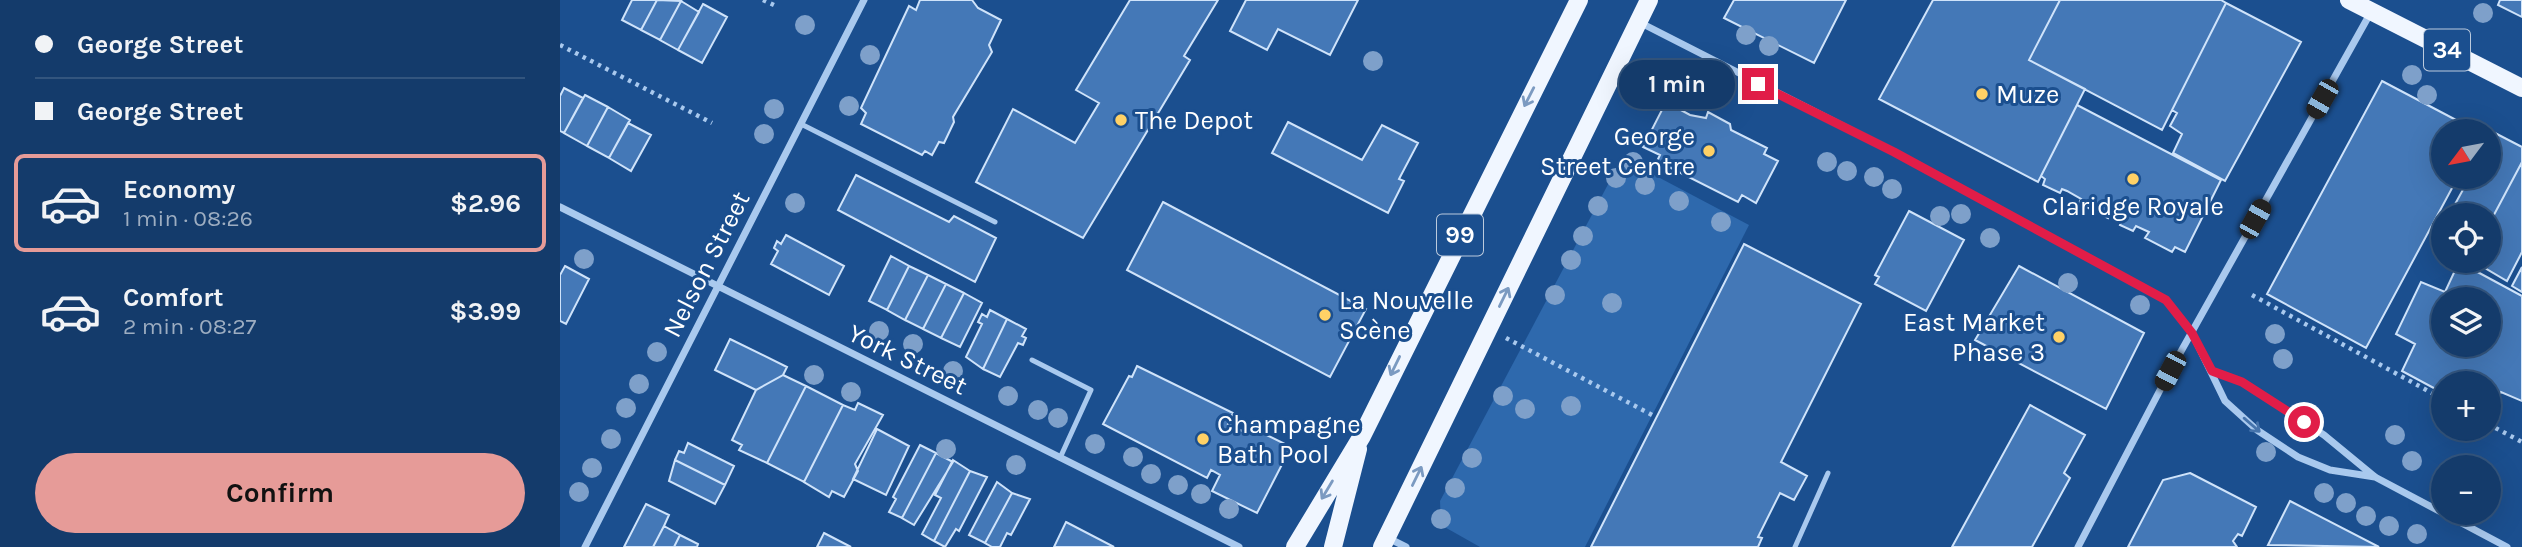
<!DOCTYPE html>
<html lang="en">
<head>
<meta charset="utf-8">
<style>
	:root { --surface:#143b6b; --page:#1d4271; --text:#f1f3f6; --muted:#9dadc1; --line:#33557e; --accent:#e69b98 }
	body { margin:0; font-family:Karla,sans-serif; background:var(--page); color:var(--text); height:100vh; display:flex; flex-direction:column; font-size:26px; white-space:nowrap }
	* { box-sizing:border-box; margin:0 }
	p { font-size:23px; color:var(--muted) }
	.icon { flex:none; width:38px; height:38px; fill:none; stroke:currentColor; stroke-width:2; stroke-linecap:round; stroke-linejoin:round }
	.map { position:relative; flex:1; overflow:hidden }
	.details { display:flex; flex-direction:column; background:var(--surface); width:560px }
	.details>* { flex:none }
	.guide { display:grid; align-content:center; height:154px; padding:0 35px; background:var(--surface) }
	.needle { width:46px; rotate:238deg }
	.controls { position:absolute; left:1871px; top:119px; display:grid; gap:14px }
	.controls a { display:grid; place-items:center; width:70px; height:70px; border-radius:50%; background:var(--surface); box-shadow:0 7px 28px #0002,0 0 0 2px var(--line); font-size:35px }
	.end { position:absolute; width:32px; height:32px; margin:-16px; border:9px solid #e11d48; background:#fff; box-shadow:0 0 0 4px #fff }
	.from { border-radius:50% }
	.bubble { position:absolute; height:49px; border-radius:24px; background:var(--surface); box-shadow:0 7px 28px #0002,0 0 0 2px var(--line); font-size:23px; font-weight:700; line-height:49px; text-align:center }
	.car { position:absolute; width:21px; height:42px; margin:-21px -10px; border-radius:9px; box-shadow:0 0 5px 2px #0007; background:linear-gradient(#222 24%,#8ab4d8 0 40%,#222 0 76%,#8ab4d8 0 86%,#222 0) }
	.guide b { display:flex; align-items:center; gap:24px; height:66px; font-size:26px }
	.guide b+b { border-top:2px solid var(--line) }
	.guide i { width:18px; height:18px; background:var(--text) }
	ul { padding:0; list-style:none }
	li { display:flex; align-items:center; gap:21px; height:98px; margin:0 14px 10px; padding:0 21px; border:4px solid transparent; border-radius:10px }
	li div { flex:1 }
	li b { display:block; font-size:26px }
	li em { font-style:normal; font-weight:700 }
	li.active { border-color:var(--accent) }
	li>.icon { width:63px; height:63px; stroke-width:1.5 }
	.cta { display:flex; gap:14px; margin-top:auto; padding:14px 35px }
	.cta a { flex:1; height:80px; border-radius:42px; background:var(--accent); color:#111; font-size:28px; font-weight:700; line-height:80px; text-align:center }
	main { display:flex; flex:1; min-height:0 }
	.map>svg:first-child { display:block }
	.green { fill:#2e69ad }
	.building { fill:#4478b7; stroke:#cfe3fa; stroke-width:2; fill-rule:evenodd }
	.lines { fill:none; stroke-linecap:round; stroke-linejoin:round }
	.path { stroke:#a9c9ee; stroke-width:4.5; stroke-dasharray:3.5 5; stroke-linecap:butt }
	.lane { stroke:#a9c9ee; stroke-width:5 }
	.street { stroke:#a9c9ee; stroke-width:7 }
	.primary { stroke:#f0f6ff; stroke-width:18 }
	.tree { fill:#7ea0ca }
	.oneway { stroke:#7b9ac1 }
	.oneway2 { stroke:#4674ac }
	.route { stroke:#e11d48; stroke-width:9 }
	.poi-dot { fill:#ffd166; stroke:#1b4f8f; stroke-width:2.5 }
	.labels { text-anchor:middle; stroke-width:6; stroke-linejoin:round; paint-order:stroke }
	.shield { fill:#1b4f8f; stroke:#bbcadd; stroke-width:2 }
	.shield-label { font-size:24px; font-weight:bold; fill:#fff }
	.poi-label { font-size:26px; fill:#fff; stroke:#1b4f8f; text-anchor:start }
	.street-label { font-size:26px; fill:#fff; stroke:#1b4f8f }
</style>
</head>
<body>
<main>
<section class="details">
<div class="guide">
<b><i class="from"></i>George Street</b>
<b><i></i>George Street</b>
</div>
<ul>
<li class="active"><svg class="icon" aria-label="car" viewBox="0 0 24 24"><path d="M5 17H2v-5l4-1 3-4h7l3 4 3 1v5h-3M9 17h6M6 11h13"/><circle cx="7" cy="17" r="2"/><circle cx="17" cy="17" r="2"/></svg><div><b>Economy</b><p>1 min · 08:26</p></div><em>$2.96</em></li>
<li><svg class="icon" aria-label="car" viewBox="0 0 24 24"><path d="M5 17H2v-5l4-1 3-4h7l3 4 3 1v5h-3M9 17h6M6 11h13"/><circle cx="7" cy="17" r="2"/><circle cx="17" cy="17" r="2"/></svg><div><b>Comfort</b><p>2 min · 08:27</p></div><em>$3.99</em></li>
</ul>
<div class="cta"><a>Confirm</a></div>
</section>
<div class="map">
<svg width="1962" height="547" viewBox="0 0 1962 547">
	<rect width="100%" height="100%" fill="#1b4f8f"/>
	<path class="green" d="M1062 158 1189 225 1025 547H920L881 525 880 501Z"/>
	<path class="building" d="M72 0H97L81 30 62 20Z
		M97 0 121 1 100 40 81 30Z
		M360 0H412L418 8 441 20 429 45 432 52 393 117 394 122 384 143 379 142 372 155 365 151 362 155 301 124 306 113 301 108 349 6 356 10Z
		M570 0H658L624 56 630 60 523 238 416 182 453 109 515 143 539 103 516 90Z
		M686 0H798L770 55 718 29 707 50 670 31Z
		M1174 0H1286L1254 63 1164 18Z
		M1373 0H1500L1469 60 1525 89 1478 182 1319 99Z
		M1500 0H1661L1666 3 1602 130 1469 60Z
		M1940 0H1962V17L1938 5Z
		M121 1 139 12 118 50 100 40Z
		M1666 3 1741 42 1665 181 1613 153 1622 134 1610 126 1617 113 1612 110Z
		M143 4 167 17 142 63 118 50Z
		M1822 81 1917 131H1883V177H1898L1806 348 1707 294Z
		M4 88 23 98 4 133 0 131V96Z
		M25 95 48 107 27 146 4 133Z
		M1106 102 1130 115 1146 118 1148 112 1170 124 1171 130 1207 148 1204 154 1218 161 1196 203 1182 195 1178 202 1097 161 1100 155 1083 147Z
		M1517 105 1661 180 1625 252 1615 247 1612 252 1585 238 1589 232 1576 226 1573 231 1560 225 1563 219 1550 213 1548 218 1519 203 1521 199 1507 191 1502 189 1500 193 1483 185 1485 179 1481 176Z
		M48 107 70 120 49 158 27 146Z
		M728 122 802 160 822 125 858 143 839 179 844 181 828 213 712 153Z
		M68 123 91 135 71 171 49 158Z
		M1933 132 1962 147V162L1928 226V215H1889L1910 177H1928V141Z
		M1962 162V252L1947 281 1913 261H1928V226Z
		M296 175 389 222 394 216 436 238 415 282 278 210Z
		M603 202 806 309 770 377 567 270Z
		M1349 211 1404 240 1366 311 1315 284 1319 277 1315 275Z
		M226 235 284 266 269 295 211 264 218 251 214 248 217 241 221 244Z
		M1184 244 1301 304 1221 462 1247 476 1234 500 1220 493 1198 537 1202 538 1198 547H1031Z
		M331 256 349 266 327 310 309 301Z
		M1899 262 1962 296V401L1941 392 1928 415V383H1883V393L1842 371 1855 344 1836 334 1861 282 1885 292ZM1883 299H1928V345H1883Z
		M5 266 29 279 6 324 0 321V275Z
		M349 266 368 275 345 320 327 310Z
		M1459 266 1584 333 1546 409 1415 340Z
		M1962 267V292L1952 286Z
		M368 275 386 284 363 329 345 320Z
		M386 284 404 293 381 338 363 329Z
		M404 293 422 303 400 347 381 338Z
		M430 310 447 319 423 369 406 357 422 324 418 322 422 314 427 317Z
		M447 319 466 329 462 336 466 338 463 345 458 343 440 377 423 369Z
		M170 339 227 367 223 375 196 390 155 370Z
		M577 366 673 413 668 424 682 431 686 425 731 447 697 513 652 491 660 475 651 470 647 478 543 424 569 376 572 377Z
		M223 375 246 386 207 463 179 450 182 445 172 440 196 390Z
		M246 386 283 405 244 482 207 463Z
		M298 403 323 415 295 464 298 471 284 497 272 491 269 497 244 482 283 405 295 410Z
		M1470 405 1525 435 1504 473 1510 478 1472 547H1392Z
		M317 429 349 446 326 495 293 479Z
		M128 443 174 466 165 485 115 460 119 451 124 453Z
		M360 445 376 453 342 518 329 512 336 499 333 497Z
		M376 453 393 462 354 525 342 518Z
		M115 460 165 485 155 504 109 481Z
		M393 460 410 471 374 541 362 534 381 498 375 495Z
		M410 471 427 477 399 531 396 529 385 547 374 541Z
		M1630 473 1696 507 1682 536 1678 534 1673 541 1677 547H1568L1603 480Z
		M437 482 452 493 425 543 409 535Z
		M452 493 470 499 451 535 447 533 440 547H432L425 543Z
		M1730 501 1819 547 1708 545Z
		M86 504 109 515 104 526 93 547H64Z
		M506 522 554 547H494Z
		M104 526 120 535 114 547H93Z
		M264 533 291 547H257Z
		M120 535 138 544 137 547H114Z"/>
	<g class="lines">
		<path class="path" d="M203 0 216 6
			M0 45 152 123
			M1692 295 1883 399
			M946 338 1096 417
			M1928 424 1962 442"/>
		<path class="lane" d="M241 124 435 222
			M472 360 531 390 500 458
			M1235 547 1268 473"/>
		<path class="street" d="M1079 22 1334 152 1606 300 1632 333 1665 401 1697 430 1738 457 1770 470 1815 477
			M0 207 679 547
			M1652 371 1682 382 1764 435 1815 477 1947 547
			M828 538 846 547
			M25 547 304 0
			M1518 547 1610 371 1811 12"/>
		<path class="primary" d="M1789 0 1962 88
			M735 547 802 436 1019 0
			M773 547 798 449
			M822 547 1089 0"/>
	</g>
	<g class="tree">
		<circle cx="1923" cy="13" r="10"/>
		<circle cx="245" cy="25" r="10"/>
		<circle cx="1186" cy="35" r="10"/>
		<circle cx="1209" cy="46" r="10"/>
		<circle cx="310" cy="55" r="10"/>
		<circle cx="813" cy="61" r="10"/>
		<circle cx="1852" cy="75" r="10"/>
		<circle cx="1867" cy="95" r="10"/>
		<circle cx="289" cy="106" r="10"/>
		<circle cx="214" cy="109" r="10"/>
		<circle cx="204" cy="134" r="10"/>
		<circle cx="1073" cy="162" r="10"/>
		<circle cx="1267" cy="162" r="10"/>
		<circle cx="1287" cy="171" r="10"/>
		<circle cx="1314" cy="177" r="10"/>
		<circle cx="1056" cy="178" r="10"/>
		<circle cx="1085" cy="185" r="10"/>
		<circle cx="1332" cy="189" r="10"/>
		<circle cx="1119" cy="201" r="10"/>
		<circle cx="235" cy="203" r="10"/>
		<circle cx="1038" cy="206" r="10"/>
		<circle cx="1401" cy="214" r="10"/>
		<circle cx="1380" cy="216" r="10"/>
		<circle cx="1161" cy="222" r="10"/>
		<circle cx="1023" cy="236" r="10"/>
		<circle cx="1430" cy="238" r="10"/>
		<circle cx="24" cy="259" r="10"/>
		<circle cx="1011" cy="260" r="10"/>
		<circle cx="1508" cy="283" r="10"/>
		<circle cx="995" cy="295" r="10"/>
		<circle cx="1052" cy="303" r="10"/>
		<circle cx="1580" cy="305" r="10"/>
		<circle cx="319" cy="331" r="10"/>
		<circle cx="1715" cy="334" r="10"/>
		<circle cx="353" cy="344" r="10"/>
		<circle cx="97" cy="352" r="10"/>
		<circle cx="1723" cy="359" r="10"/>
		<circle cx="393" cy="371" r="10"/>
		<circle cx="254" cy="375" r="10"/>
		<circle cx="79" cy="384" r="10"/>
		<circle cx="291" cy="392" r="10"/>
		<circle cx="448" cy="396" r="10"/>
		<circle cx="943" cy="396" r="10"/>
		<circle cx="1011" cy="406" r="10"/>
		<circle cx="66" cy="408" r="10"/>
		<circle cx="965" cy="409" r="10"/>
		<circle cx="478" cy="410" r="10"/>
		<circle cx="498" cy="418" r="10"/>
		<circle cx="1835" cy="435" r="10"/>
		<circle cx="51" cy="439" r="10"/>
		<circle cx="535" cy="444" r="10"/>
		<circle cx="386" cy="449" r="10"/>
		<circle cx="1706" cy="452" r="10"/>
		<circle cx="573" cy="457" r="10"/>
		<circle cx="912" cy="458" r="10"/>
		<circle cx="1852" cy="461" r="10"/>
		<circle cx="456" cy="465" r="10"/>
		<circle cx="32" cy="468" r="10"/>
		<circle cx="591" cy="474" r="10"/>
		<circle cx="618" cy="485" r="10"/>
		<circle cx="895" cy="488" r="10"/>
		<circle cx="19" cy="492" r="10"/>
		<circle cx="1764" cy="493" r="10"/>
		<circle cx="641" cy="494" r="10"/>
		<circle cx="1786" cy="503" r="10"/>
		<circle cx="669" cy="509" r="10"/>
		<circle cx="1806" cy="516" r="10"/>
		<circle cx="881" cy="519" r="10"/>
		<circle cx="1829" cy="526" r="10"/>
		<circle cx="1857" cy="534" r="10"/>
	</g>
	<defs><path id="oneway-shaft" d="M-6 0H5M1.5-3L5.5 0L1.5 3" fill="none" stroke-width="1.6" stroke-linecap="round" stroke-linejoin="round" transform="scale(1.75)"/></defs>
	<g class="oneway">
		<use href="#oneway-shaft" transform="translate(969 97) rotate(117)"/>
		<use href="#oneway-shaft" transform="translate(944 297) rotate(-64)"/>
		<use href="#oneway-shaft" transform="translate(835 366) rotate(116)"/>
		<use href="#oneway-shaft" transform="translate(857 476) rotate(-64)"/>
		<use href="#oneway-shaft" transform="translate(767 490) rotate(121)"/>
	</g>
	<use class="oneway2" href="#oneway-shaft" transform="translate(1692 425) rotate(41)"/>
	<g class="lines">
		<path class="route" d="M1198 84 1334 152 1606 300 1632 333 1652 371 1682 382 1744 422"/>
	</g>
	<g class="poi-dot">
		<circle cx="1422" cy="94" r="7"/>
		<circle cx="561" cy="120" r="7"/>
		<circle cx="1149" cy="151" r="7"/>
		<circle cx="1573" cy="179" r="7"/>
		<circle cx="765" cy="315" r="7"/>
		<circle cx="1499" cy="337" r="7"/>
		<circle cx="643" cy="439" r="7"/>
	</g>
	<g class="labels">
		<g class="shield">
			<rect x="1864" y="29.5" width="46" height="41" rx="5"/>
			<rect x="877" y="214.5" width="46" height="41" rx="5"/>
		</g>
		<g class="shield-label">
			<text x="1887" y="58">34</text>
			<text x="900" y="243">99</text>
		</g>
		<g class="poi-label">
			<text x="1436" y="103">Muze</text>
			<text x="575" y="129">The Depot</text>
			<text x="1135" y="145" text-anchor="end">George<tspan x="1135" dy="30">Street Centre</tspan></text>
			<text x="1573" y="215" text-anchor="middle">Claridge Royale</text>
			<text x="779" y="309">La Nouvelle<tspan x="779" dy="30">Scène</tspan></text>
			<text x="1485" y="331" text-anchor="end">East Market<tspan x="1485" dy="30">Phase 3</tspan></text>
			<text x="657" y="433">Champagne<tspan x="657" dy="30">Bath Pool</tspan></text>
		</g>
		<g class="street-label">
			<text transform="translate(146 264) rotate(-63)" y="9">Nelson Street</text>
			<text transform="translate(348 359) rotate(26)" y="9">York Street</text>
		</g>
	</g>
</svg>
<div class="controls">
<a><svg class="needle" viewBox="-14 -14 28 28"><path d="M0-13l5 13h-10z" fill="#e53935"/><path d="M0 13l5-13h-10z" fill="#9dadc1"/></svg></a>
<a><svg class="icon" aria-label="locate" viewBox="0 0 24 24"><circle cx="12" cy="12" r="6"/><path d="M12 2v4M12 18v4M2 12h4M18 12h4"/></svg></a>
<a><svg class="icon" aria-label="layers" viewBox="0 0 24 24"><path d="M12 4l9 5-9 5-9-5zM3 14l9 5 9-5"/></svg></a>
<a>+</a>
<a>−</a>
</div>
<i class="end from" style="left:1744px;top:422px"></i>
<i class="end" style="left:1198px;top:84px"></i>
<div class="bubble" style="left:1059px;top:60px;width:116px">1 min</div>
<i class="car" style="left:1762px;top:99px;rotate:210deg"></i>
<i class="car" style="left:1695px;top:219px;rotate:29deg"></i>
<i class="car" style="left:1610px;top:371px;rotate:208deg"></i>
</div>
</main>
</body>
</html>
